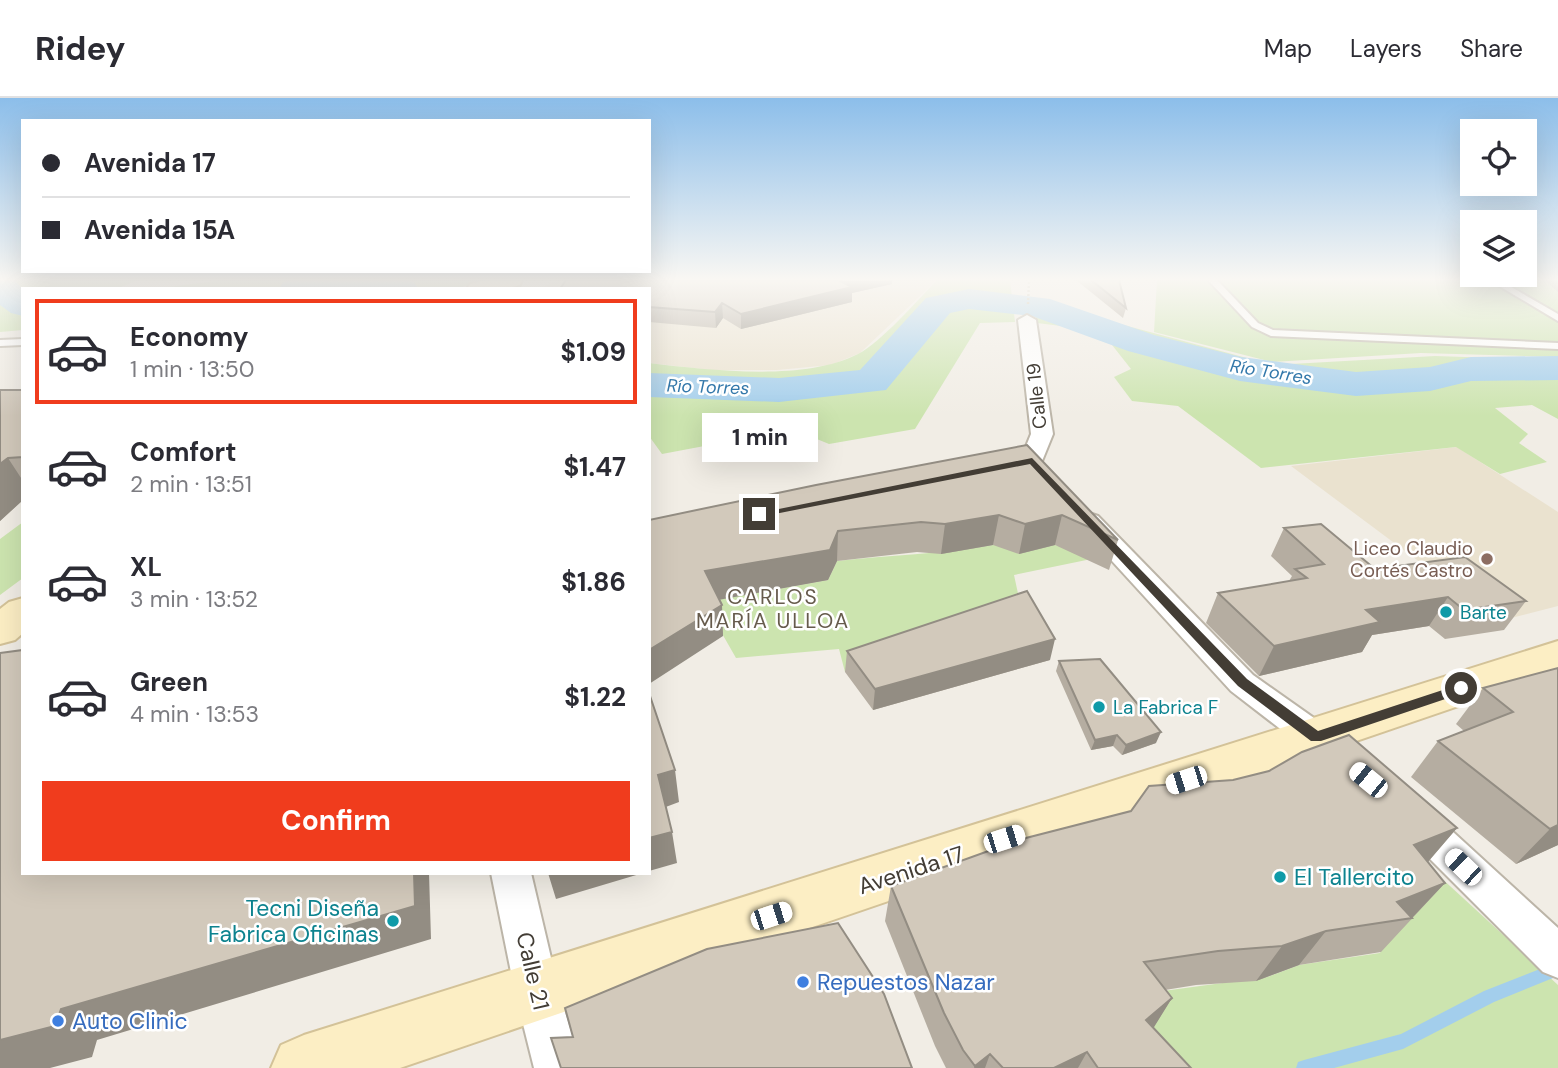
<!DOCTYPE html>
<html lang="en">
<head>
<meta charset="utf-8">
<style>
	:root { --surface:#fff; --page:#f2f2f3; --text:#2b2b33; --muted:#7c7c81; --line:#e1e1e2; --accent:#f03c1d }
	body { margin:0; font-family:"DM Sans",sans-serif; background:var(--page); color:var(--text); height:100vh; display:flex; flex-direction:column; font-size:26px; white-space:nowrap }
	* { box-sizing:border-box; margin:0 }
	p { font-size:23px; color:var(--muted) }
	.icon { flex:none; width:38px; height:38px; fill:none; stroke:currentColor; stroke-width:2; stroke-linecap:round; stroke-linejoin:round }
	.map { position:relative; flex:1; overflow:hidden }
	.panel { position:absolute; left:21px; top:189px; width:630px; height:588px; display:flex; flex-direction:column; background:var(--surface); border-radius:0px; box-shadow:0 7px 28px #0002 }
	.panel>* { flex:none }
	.banner { position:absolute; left:21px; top:21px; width:630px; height:154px; border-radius:0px; box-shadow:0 7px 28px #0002; display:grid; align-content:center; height:154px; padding:0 21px; background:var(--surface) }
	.controls { position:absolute; left:1460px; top:21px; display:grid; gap:14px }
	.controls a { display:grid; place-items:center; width:77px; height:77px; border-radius:0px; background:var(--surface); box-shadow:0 7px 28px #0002; font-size:35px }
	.end { position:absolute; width:32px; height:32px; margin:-16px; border:9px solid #433d35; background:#fff; box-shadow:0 0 0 4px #fff }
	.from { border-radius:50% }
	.bubble { position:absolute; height:49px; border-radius:0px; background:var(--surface); box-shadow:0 7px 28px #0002; font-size:23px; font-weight:700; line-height:49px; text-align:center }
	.car { position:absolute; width:21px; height:42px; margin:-21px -10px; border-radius:9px; box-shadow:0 0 5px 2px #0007; background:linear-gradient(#fff 24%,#345 0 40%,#fff 0 76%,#345 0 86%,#fff 0) }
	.banner b { display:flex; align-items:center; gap:24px; height:66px; font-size:26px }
	.banner b+b { border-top:2px solid var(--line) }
	.banner i { width:18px; height:18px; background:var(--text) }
	ul { padding:12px 0 0; list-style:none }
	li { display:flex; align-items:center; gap:21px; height:105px; margin:0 14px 10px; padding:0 7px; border:4px solid transparent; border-radius:0px }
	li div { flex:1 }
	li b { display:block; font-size:26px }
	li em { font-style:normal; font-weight:700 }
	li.on { border-color:var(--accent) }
	li>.icon { width:63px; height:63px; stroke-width:1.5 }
	.button { display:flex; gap:14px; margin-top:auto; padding:14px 21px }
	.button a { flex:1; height:80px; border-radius:0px; background:var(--accent); color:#fff; font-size:28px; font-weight:700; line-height:80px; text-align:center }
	header { display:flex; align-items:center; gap:42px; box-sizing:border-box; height:98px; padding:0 35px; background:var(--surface); border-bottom:2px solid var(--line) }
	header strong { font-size:33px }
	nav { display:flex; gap:38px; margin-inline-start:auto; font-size:24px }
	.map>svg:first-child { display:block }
	.education { fill:#eae2cf }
	.green { fill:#cce4af }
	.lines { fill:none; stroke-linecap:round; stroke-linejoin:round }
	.stream { fill:#a3ceec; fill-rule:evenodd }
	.river { fill:#a3ceec; fill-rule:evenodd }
	.lane-casing { stroke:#bcb5a8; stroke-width:4 }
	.street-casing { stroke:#bcb5a8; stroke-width:4 }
	.secondary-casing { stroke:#d3c298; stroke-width:4 }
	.path { stroke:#bdb19a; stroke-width:2.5; stroke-dasharray:2 2; stroke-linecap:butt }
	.lane { fill:#fff; fill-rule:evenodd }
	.street { fill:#fff; fill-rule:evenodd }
	.secondary { fill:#fceec4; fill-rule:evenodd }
	.wall { fill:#b5ada1 }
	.shaded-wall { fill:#938d83 }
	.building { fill:#d2c9bb; stroke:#938d83; stroke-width:2 }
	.route { fill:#433d35 }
	.education-dot { fill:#8d6e63; stroke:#fff; stroke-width:2.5 }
	.culture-dot { fill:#0f9aa8; stroke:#fff; stroke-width:2.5 }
	.shop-dot { fill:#3f7fe0; stroke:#fff; stroke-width:2.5 }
	.labels { text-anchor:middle; stroke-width:5; stroke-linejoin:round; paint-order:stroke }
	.far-water-label { font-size:18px; font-style:italic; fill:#3378aa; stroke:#fff }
	.street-label { font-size:19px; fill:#433d35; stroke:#fff }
	.education-label { font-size:19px; fill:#785e54; stroke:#fff; text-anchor:end }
	.culture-label { font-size:19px; fill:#0d838f; stroke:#fff; text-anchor:start }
	.neighbourhood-label { font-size:21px; letter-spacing:2px; fill:#665b4c; stroke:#fff }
	.near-street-label { font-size:23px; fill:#433d35; stroke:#fff }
	.near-culture-label { font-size:23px; fill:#0d838f; stroke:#fff; text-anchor:start }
	.near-shop-label { font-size:23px; fill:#366cbe; stroke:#fff; text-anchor:start }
</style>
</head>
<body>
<header>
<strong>Ridey</strong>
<nav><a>Map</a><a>Layers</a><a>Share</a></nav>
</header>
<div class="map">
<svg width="1558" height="970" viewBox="0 0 1558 970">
	<rect width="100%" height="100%" fill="#f1ede5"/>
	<path class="education" d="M557 182H937L860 255 831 267 777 272H711L649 265V191H539Z
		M1457 349 1558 414V508L1499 523 1291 368Z"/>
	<path class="green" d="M0 182H138L116 191H23V232L0 234Z
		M223 182H487L455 191H153Z
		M937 182H1010L1015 224 980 225 915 331 829 346 807 337 757 348 745 334 712 341 715 346 662 356 649 338V265C708 272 804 284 858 256 881 244 918 202 937 182Z
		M1157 182H1558V259L1421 255 1272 264 1154 234Z
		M1033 206 1053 208 1273 267 1435 258 1558 262V321L1532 307 1495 310 1528 336 1519 345 1547 364 1500 376 1456 349 1261 370 1178 308 1132 303 1114 279 1131 271 1101 233 1037 225Z
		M23 424V480L0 497V441Z
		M993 447H1055L1101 459 1014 477 1022 514 936 546 845 574 839 551 736 560 704 504 828 482 837 463C889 457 941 456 993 447Z
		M1426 766 1558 887V970H1140L1126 898 1267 879 1299 867 1380 855Z"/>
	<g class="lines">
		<path class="stream" d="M1558 864V878L1494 904 1403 951 1334 970H1296L1298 964 1304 962 1401 936 1484 893Z"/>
		<path class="river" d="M0 182H15L23 192V218L11 215 0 207Z
			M290 182H412L419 191H279L283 184Z
			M969 191 1050 201 1154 237 1241 259 1356 274 1430 269 1471 259 1558 258V282L1471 283 1430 293 1356 298 1240 283 1128 253 1032 218 969 211 950 215 886 292 779 304 649 299V275L779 280 860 272 926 200Z"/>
		<g class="lane-casing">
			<path id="lane" d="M1208 182H1217L1258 225 1273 232 1558 245V251L1271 238 1252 229Z
				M1489 182H1499L1558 216V223Z
				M23 241V247L0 248V242Z"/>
		</g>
		<g class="street-casing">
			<path id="street" d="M1027 217 1036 222 1053 336 1040 368H1024L1020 363 1031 336 1018 222Z
				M1089 415 1098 418 1253 577 1338 637 1343 647 1338 657 1326 660 1314 657 1231 593 1080 428 1076 423 1080 418Z
				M1416 707 1429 712 1558 830V880L1543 874 1403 734 1397 723 1403 712Z
				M491 775H531L559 894 582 970H534L515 894Z"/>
		</g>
		<g class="secondary-casing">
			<path id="secondary" d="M486 182H522L520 187 504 191H467L470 186Z
				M23 500V535L15 542 0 546V511L9 504Z
				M1558 543V574L400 970H271L281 947 304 937Z"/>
		</g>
		<path class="path" d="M1028 206 1029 182"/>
		<use href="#lane" class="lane"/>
		<use href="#street" class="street"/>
		<use href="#secondary" class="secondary"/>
	</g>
	<path class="wall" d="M1076 182H1119L1126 210 1123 220Z
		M1545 182H1558V194Z
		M892 186 852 195V204L741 231 723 220 716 230 649 224V191Z
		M0 292H23V402L0 423Z
		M1027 347 1118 442 1109 472 1055 447 1019 456 993 447 941 456 917 454 837 463 828 482 719 501 723 538 649 422Z
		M1284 430 1375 471 1526 503 1504 532 1445 541 1429 528 1372 537 1362 554 1259 578 1206 525 1218 495 1289 483 1292 478 1271 458Z
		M847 553 1050 562 873 612 845 574Z
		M1059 563 1156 645 1122 657 1113 648 1091 652 1056 573Z
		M1558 570V747L1516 766 1411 679 1438 643 1464 633 1456 626 1483 590Z
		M1457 730 1428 764 1445 785 1381 854 1299 867 1256 883 1196 887 1165 892 1172 900 1153 930 1191 970H946L935 948 885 823 891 788Z"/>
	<path class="shaded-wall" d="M892 182V186L852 195V204L741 231V216L840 183Z
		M722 205 723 220 716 230 715 214Z
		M8 360 23 383V402L0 423V366Z
		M999 417 993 447 941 456 945 426Z
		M1062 417 1055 447 1019 456 1025 426Z
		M838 433 837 463 828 482 707 504 705 473Z
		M1448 499 1429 528 1372 537 1362 554 1259 578 1274 548 1366 512Z
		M722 507 723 538 649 586V552Z
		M1055 541 1050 562 873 612 875 591Z
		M1161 634 1156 645 1122 657 1126 647Z
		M1117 637 1113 648 1091 652 1095 642Z
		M675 672 679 704 663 710 658 677Z
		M1558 727V747L1516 766 1550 731Z
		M1457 730 1426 766 1414 747Z
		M672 734 677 765 649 773V740Z
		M414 775H429L431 841 97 942 92 959 50 970H0V942L61 911Z
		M548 775H643L556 801Z
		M1445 785 1411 821 1412 820 1397 804Z
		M1326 833 1299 867 1256 883 1282 848Z
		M1172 900 1151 934 1146 922Z
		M1087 954 1078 970H1054Z
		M990 956 985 970H974L975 968Z"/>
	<path class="building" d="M566 182H842L840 183 852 189 741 216 722 205 715 214 649 209V191H560Z
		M1091 182H1119L1126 210Z
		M0 292H23V359L8 360 0 366Z
		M1027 347 1118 442 1062 417 1025 426 999 417 945 426 921 424 838 433 830 452 705 473 722 507 649 552V422L816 387Z
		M1321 426 1375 471 1465 459 1526 503 1464 512 1448 499 1366 512 1380 524 1274 548 1218 495 1307 480 1295 471 1324 466 1284 430Z
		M1027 493 1055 541 875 591 847 553Z
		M23 552V775H414L415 808 61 911 55 928 0 942V555Z
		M1100 561 1161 634 1126 647 1117 637 1095 642 1059 563Z
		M1558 570V727L1550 731 1438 643 1513 614 1483 590Z
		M649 595 675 672 658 677 672 734 649 740Z
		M1349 637 1457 730 1414 747 1445 785 1397 804 1412 820 1326 833 1282 848 1218 853 1144 864 1172 900 1146 922 1191 970H1098L1087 954 1054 970H1003L990 956 975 968 963 952 944 915 891 788 1022 741 1131 713 1149 688 1233 682 1269 673 1302 654Z
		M838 825 884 896 912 970H561L551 940 573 939 565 910 707 851Z"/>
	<linearGradient id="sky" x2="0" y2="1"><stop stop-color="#8cbeea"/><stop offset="0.57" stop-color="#f9f7f3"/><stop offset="1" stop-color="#f9f7f3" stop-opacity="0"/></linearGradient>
	<rect width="1558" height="318" fill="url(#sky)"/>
	<path class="route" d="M1032 360 1247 581 1318 633 1461 586 1468 590 1466 594 1321 643H1311L1238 588 1030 366 759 419 754 416Z"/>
	<circle class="education-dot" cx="1487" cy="461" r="7"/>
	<g class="culture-dot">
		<circle cx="1446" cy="514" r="7"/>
		<circle cx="1099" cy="609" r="7"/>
		<circle cx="1280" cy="779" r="7"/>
		<circle cx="393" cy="823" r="7"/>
	</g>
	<g class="shop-dot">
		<circle cx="803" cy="884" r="7"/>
		<circle cx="58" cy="923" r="7"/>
	</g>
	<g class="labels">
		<g class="far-water-label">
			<text transform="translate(1271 274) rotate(9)" y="6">Río Torres</text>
			<text transform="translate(708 289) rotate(2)" y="6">Río Torres</text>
		</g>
		<g class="street-label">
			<text transform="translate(1036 298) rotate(-96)" y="7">Calle 19</text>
		</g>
		<g class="education-label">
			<text x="1473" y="457">Liceo Claudio<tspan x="1473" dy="22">Cortés Castro</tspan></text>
		</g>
		<g class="culture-label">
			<text x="1460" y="521">Barte</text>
			<text x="1113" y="616">La Fabrica F</text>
		</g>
		<g class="neighbourhood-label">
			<text x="773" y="506">CARLOS<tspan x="773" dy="24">MARÍA ULLOA</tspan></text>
		</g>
		<g class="near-street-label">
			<text transform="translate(911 772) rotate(-18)" y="8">Avenida 17</text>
			<text transform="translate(533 873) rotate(77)" y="8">Calle 21</text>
		</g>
		<g class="near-culture-label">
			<text x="1294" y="787">El Tallercito</text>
			<text x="379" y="818" text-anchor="end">Tecni Diseña<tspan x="379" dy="26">Fabrica Oficinas</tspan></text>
		</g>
		<g class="near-shop-label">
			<text x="817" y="892">Repuestos Nazar</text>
			<text x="72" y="931">Auto Clinic</text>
		</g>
	</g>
</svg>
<div class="controls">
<a><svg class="icon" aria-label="locate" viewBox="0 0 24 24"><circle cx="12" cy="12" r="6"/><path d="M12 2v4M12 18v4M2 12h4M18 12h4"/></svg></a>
<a><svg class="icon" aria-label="layers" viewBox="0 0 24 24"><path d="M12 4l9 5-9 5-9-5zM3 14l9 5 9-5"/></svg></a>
</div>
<i class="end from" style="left:1461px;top:590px"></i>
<i class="end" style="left:759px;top:416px"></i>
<div class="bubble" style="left:702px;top:315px;width:116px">1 min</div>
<i class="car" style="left:1186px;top:682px;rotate:252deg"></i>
<i class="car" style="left:1368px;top:682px;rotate:309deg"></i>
<i class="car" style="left:1004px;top:741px;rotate:72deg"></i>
<i class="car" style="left:1463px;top:769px;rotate:314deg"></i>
<i class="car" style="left:771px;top:818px;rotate:72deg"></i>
<div class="banner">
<b><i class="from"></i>Avenida 17</b>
<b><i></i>Avenida 15A</b>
</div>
<section class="panel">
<ul>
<li class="on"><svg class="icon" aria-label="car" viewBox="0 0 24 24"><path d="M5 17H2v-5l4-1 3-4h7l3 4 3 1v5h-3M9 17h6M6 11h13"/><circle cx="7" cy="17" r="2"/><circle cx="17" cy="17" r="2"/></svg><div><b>Economy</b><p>1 min · 13:50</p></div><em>$1.09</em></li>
<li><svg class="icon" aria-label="car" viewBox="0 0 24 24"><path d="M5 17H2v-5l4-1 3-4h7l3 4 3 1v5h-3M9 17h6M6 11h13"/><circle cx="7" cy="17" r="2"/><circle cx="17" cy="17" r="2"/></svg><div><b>Comfort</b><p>2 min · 13:51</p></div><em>$1.47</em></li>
<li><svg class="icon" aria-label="car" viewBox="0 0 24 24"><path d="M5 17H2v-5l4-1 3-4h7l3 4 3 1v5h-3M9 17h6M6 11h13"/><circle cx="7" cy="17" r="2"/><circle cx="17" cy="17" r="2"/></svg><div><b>XL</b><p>3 min · 13:52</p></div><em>$1.86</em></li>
<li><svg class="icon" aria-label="car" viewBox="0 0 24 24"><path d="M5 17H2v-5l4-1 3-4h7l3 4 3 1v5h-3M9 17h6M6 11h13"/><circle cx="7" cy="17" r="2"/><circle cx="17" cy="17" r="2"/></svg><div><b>Green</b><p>4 min · 13:53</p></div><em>$1.22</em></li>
</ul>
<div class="button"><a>Confirm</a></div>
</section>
</div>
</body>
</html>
